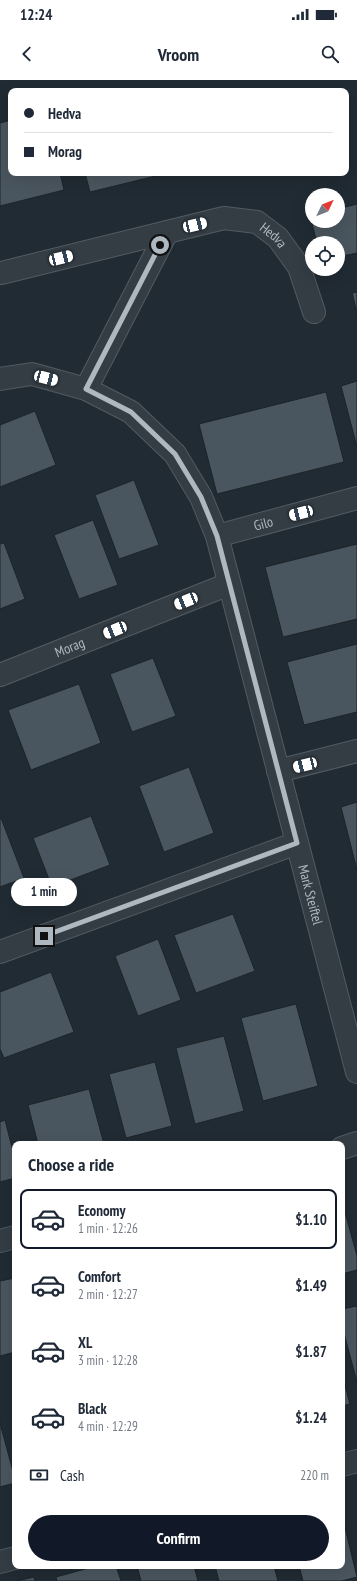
<!DOCTYPE html>
<html lang="en">
<head>
<meta charset="utf-8">
<style>
	:root { --surface:#fff; --page:#f2f2f3; --text:#1f2937; --muted:#747a83; --line:#e0e1e3; --accent:#111827 }
	body { margin:0; font-family:"PT Sans Narrow",sans-serif; background:var(--page); color:var(--text); height:100vh; display:flex; flex-direction:column; font-size:15px; white-space:nowrap }
	* { box-sizing:border-box; margin:0 }
	p { font-size:13px; color:var(--muted) }
	.icon { flex:none; width:22px; height:22px; fill:none; stroke:currentColor; stroke-width:2; stroke-linecap:round; stroke-linejoin:round }
	.map { position:relative; flex:1; overflow:hidden }
	.drawer { position:absolute; left:12px; top:1061px; width:333px; height:428px; display:flex; flex-direction:column; background:var(--surface); border-radius:8px; box-shadow:0 4px 16px #0002 }
	.drawer>* { flex:none }
	.banner { position:absolute; left:8px; top:8px; width:341px; height:88px; border-radius:8px; box-shadow:0 4px 16px #0002; display:grid; align-content:center; height:88px; padding:0 16px; background:var(--surface) }
	.needle { width:26px; rotate:47deg }
	.buttons { position:absolute; left:305px; top:108px; display:grid; gap:8px }
	.buttons a { display:grid; place-items:center; width:40px; height:40px; border-radius:50%; background:var(--surface); box-shadow:0 4px 16px #0002; font-size:20px }
	.end { position:absolute; width:18px; height:18px; margin:-9px; border:5px solid #aeb8c1; background:#111; box-shadow:0 0 0 2px #111 }
	.from { border-radius:50% }
	.bubble { position:absolute; height:28px; border-radius:14px; background:var(--surface); box-shadow:0 4px 16px #0002; font-size:13px; font-weight:700; line-height:28px; text-align:center }
	.car { position:absolute; width:12px; height:24px; margin:-12px -6px; border-radius:5px; box-shadow:0 0 3px 1px #0007; background:linear-gradient(#fff 24%,#345 0 40%,#fff 0 76%,#345 0 86%,#fff 0) }
	.banner b { display:flex; align-items:center; gap:14px; height:38px; font-size:15px }
	.banner b+b { border-top:1px solid var(--line) }
	.banner i { width:10px; height:10px; background:var(--text) }
	ul { padding:0; list-style:none }
	li { display:flex; align-items:center; gap:12px; height:60px; margin:0 8px 6px; padding:0 8px; border:2px solid transparent; border-radius:8px }
	li div { flex:1 }
	li b { display:block; font-size:15px }
	li em { font-style:normal; font-weight:700 }
	li.active { border-color:var(--accent) }
	li>.icon { width:36px; height:36px; stroke-width:1.5 }
	h2 { padding:0 16px; font-size:18px; line-height:48px }
	.pay { display:flex; align-items:center; gap:10px; height:44px; padding:0 16px; font-size:15px }
	.pay p { margin-inline-start:auto }
	.primary-button { display:flex; gap:8px; margin-top:auto; padding:8px 16px }
	.primary-button a { flex:1; height:46px; border-radius:24px; background:var(--accent); color:#fff; font-size:16px; font-weight:700; line-height:46px; text-align:center }
	.status { display:flex; justify-content:space-between; align-items:center; height:28px; padding:0 20px; background:var(--surface); direction:ltr }
	.status svg { height:11px; fill:currentColor }
	header { display:flex; justify-content:space-between; align-items:center; height:52px; padding:0 16px; background:var(--surface); font-size:18px; font-weight:700 }
	.map>svg:first-child { display:block }
	.building { fill:#4a565f; stroke:#1c242a }
	.lines { fill:none; stroke-linecap:round; stroke-linejoin:round }
	.minor-casing { stroke:#525b62; stroke-width:24 }
	.minor { stroke:#343d44; stroke-width:22 }
	.route { stroke:#aeb8c1; stroke-width:5 }
	.labels { text-anchor:middle; stroke-width:3.5; stroke-linejoin:round; paint-order:stroke }
	.street-label { font-size:14px; fill:#aeb8c1; stroke:#1a2228 }
</style>
</head>
<body>
<div class="status"><b>12:24</b><svg viewBox="0 0 49 12"><path d="M0 12V9h3v3zM5 12V6h3v6zM10 12V3h3v9zM15 12V0h3v12zM26 1h20v11H26zM47 4h2v5h-2z"/></svg></div>
<header><svg class="icon" aria-label="back" viewBox="0 0 24 24"><path d="M15 5l-7 7 7 7"/></svg>Vroom<svg class="icon" aria-label="search" viewBox="0 0 24 24"><circle cx="10" cy="10" r="6"/><path d="M15 15l6 6"/></svg></header>
<div class="map">
<svg width="357" height="1501" viewBox="0 0 357 1501">
	<rect width="100%" height="100%" fill="#212b33"/>
	<path class="building" d="M11 40V93H60L64 110 0 126V43Z
		M85 93H168L90 112Z
		M357 124V173L338 177V163H317L310 136H312V141H338V129Z
		M357 212V233L352 213Z
		M357 301V367L341 306Z
		M326 312 344 382 217 414 199 344Z
		M35 331 56 385 0 407V345Z
		M134 400 159 465 119 479 95 415Z
		M93 440 118 505 79 519 54 455Z
		M4 463 25 519 0 529V464Z
		M357 464V539L283 557 265 487Z
		M357 564V632L304 645 287 582Z
		M153 578 176 636 132 652 110 594Z
		M79 604 101 663 31 690 8 630Z
		M189 687 214 753 164 772 139 706Z
		M357 722V790L341 727Z
		M91 736 110 785 52 807 33 758Z
		M1 738 24 798 0 807V739Z
		M233 834 255 891 196 913 174 855Z
		M158 859 181 920 138 936 115 876Z
		M51 892 74 952 4 978 0 969V912Z
		M296 924 318 1006 263 1021 241 938Z
		M224 956 244 1031 195 1044 176 968Z
		M155 982 172 1046 126 1058 109 994Z
		M89 1009 104 1064H38L28 1025Z
		M5 1040 15 1079V1098L0 1102V1042Z
		M342 1121 357 1176V1190L342 1194Z
		M15 1198V1272L0 1276V1201Z
		M357 1226V1302L342 1246V1229Z
		M342 1295 350 1324 342 1326Z
		M0 1343 15 1399V1403L0 1407Z
		M342 1435 357 1497 342 1501H303L299 1486H342Z
		M96 1486H116L121 1501H57L56 1497Z
		M137 1486H194L198 1501H141Z
		M215 1486H274L278 1501H219Z
		M34 1497 35 1501H17Z"/>
	<g class="lines">
		<g class="minor-casing">
			<g id="minor">
				<path id="s1" d="M1 193 224 138 257 142 278 158 299 187 314 232"/>
				<path id="s2" d="M0 299 32 294 86 309 131 332 175 374 201 417 217 456 357 992"/>
				<path d="M86 309 167 152"/>
				<path id="s3" d="M217 456 357 418"/>
				<path id="s4" d="M0 595 229 504"/>
				<path d="M278 691 357 671"/>
				<path d="M0 872 297 763"/>
				<path d="M342 1068 357 1063"/>
				<path d="M0 1161 15 1157"/>
				<path d="M342 1385 357 1381"/>
				<path d="M0 1482 15 1478"/>
			</g>
		</g>
		<use href="#minor" class="minor"/>
	</g>
	<g class="lines">
		<path class="route" d="M44 856 297 763 217 456 201 417 175 374 131 332 86 309 160 165"/>
	</g>
	<g class="labels">
		<g class="street-label">
			<text dy="5" stroke="none"><textPath href="#s1" startOffset="284">Hedva</textPath></text>
			<text dy="5" stroke="none"><textPath href="#s3" startOffset="48">Gilo</textPath></text>
			<text dy="5" stroke="none"><textPath href="#s4" startOffset="75">Morag</textPath></text>
			<text dy="5" stroke="none"><textPath href="#s2" startOffset="663">Mark Steiftel</textPath></text>
		</g>
	</g>
</svg>
<div class="buttons">
<a><svg class="needle" viewBox="-14 -14 28 28"><path d="M0-13l5 13h-10z" fill="#e53935"/><path d="M0 13l5-13h-10z" fill="#747a83"/></svg></a>
<a><svg class="icon" aria-label="locate" viewBox="0 0 24 24"><circle cx="12" cy="12" r="6"/><path d="M12 2v4M12 18v4M2 12h4M18 12h4"/></svg></a>
</div>
<i class="end from" style="left:160px;top:165px"></i>
<i class="end" style="left:44px;top:856px"></i>
<div class="bubble" style="left:11px;top:798px;width:66px">1 min</div>
<i class="car" style="left:195px;top:145px;rotate:77deg"></i>
<i class="car" style="left:61px;top:178px;rotate:76deg"></i>
<i class="car" style="left:46px;top:298px;rotate:105deg"></i>
<i class="car" style="left:301px;top:433px;rotate:255deg"></i>
<i class="car" style="left:186px;top:521px;rotate:248deg"></i>
<i class="car" style="left:115px;top:550px;rotate:248deg"></i>
<i class="car" style="left:305px;top:685px;rotate:256deg"></i>
<div class="banner">
<b><i class="from"></i>Hedva</b>
<b><i></i>Morag</b>
</div>
<section class="drawer">
<h2>Choose a ride</h2>
<ul>
<li class="active"><svg class="icon" aria-label="car" viewBox="0 0 24 24"><path d="M5 17H2v-5l4-1 3-4h7l3 4 3 1v5h-3M9 17h6M6 11h13"/><circle cx="7" cy="17" r="2"/><circle cx="17" cy="17" r="2"/></svg><div><b>Economy</b><p>1 min · 12:26</p></div><em>$1.10</em></li>
<li><svg class="icon" aria-label="car" viewBox="0 0 24 24"><path d="M5 17H2v-5l4-1 3-4h7l3 4 3 1v5h-3M9 17h6M6 11h13"/><circle cx="7" cy="17" r="2"/><circle cx="17" cy="17" r="2"/></svg><div><b>Comfort</b><p>2 min · 12:27</p></div><em>$1.49</em></li>
<li><svg class="icon" aria-label="car" viewBox="0 0 24 24"><path d="M5 17H2v-5l4-1 3-4h7l3 4 3 1v5h-3M9 17h6M6 11h13"/><circle cx="7" cy="17" r="2"/><circle cx="17" cy="17" r="2"/></svg><div><b>XL</b><p>3 min · 12:28</p></div><em>$1.87</em></li>
<li><svg class="icon" aria-label="car" viewBox="0 0 24 24"><path d="M5 17H2v-5l4-1 3-4h7l3 4 3 1v5h-3M9 17h6M6 11h13"/><circle cx="7" cy="17" r="2"/><circle cx="17" cy="17" r="2"/></svg><div><b>Black</b><p>4 min · 12:29</p></div><em>$1.24</em></li>
</ul>
<div class="pay"><svg class="icon" aria-label="cash" viewBox="0 0 24 24"><path d="M3 7h18v10H3z"/><circle cx="12" cy="12" r="2"/></svg>Cash<p>220 m</p></div>
<div class="primary-button"><a>Confirm</a></div>
</section>
</div>
</body>
</html>
